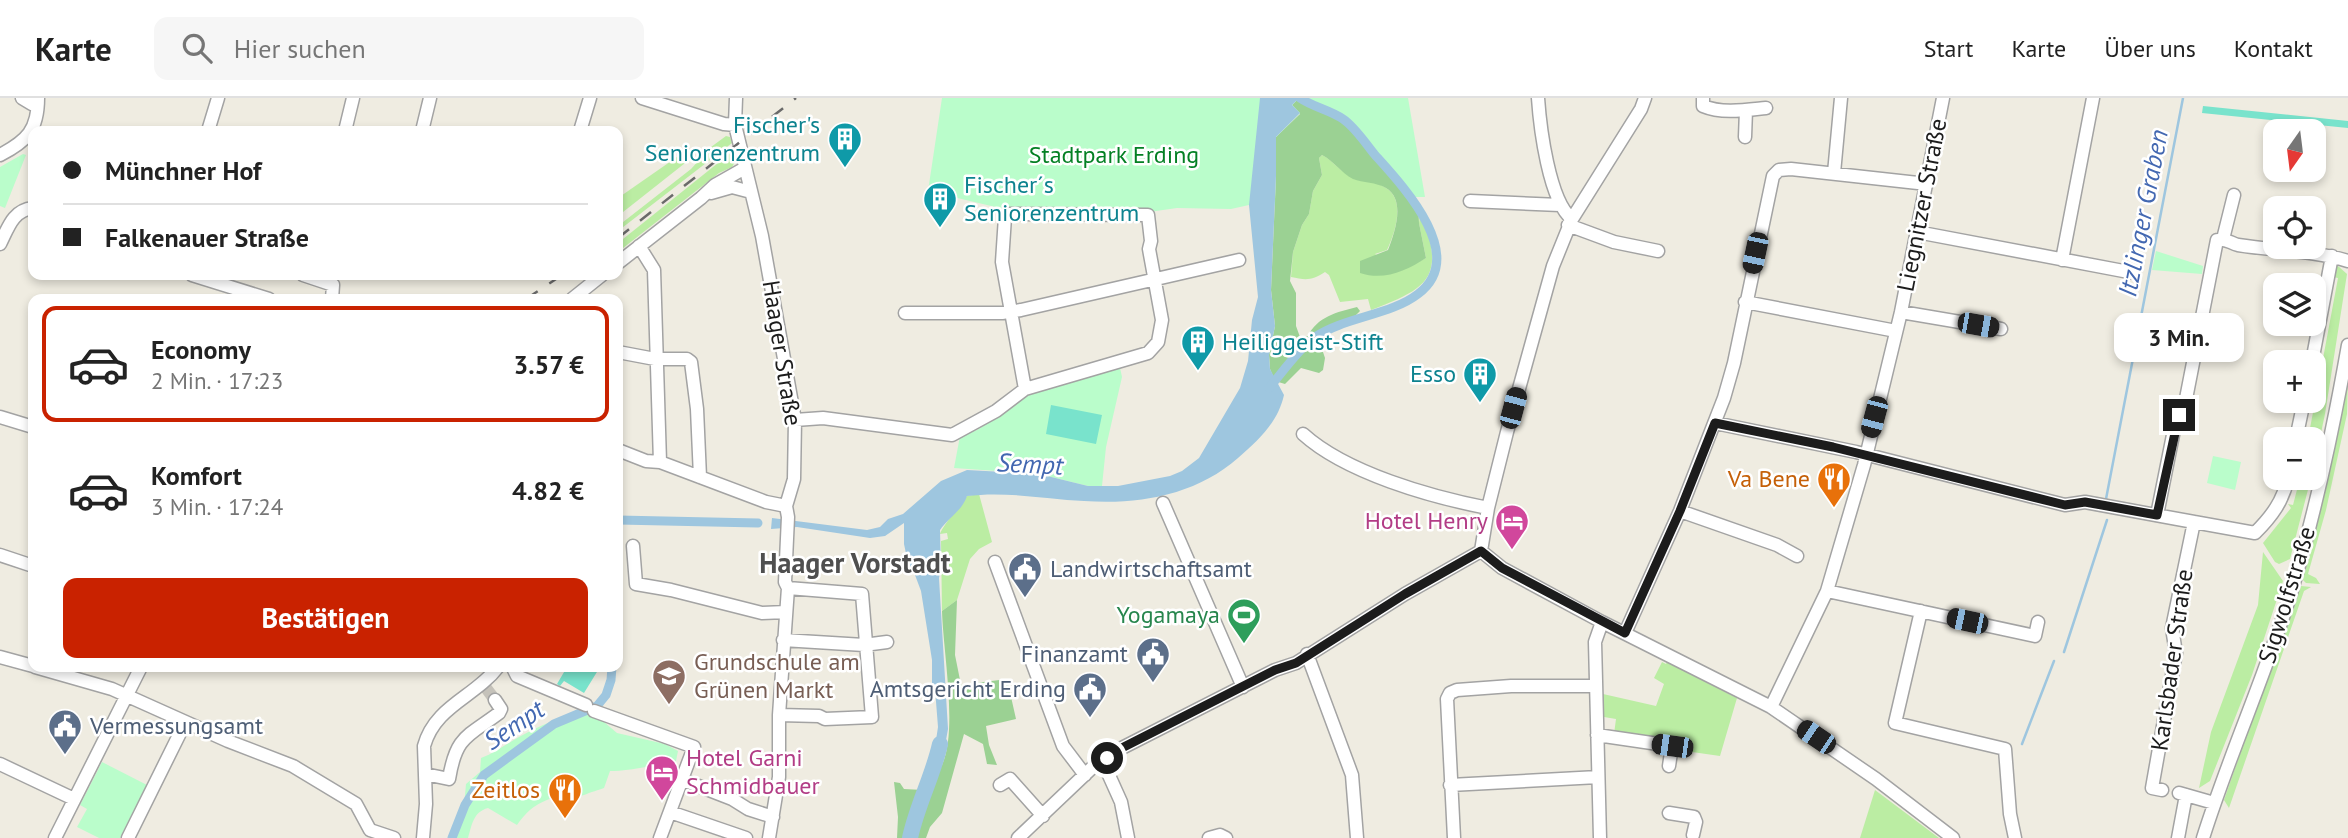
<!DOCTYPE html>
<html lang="de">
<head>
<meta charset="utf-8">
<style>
	:root { --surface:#fff; --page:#f6f6f6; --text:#222; --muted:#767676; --line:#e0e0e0; --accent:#c92200 }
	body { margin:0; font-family:"PT Sans",sans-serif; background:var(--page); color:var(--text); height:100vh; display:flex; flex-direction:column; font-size:26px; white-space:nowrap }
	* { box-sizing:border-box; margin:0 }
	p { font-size:23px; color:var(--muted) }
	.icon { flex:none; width:38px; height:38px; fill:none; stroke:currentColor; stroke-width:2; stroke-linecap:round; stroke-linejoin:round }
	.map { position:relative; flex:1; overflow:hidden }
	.details { position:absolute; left:28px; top:196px; width:595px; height:378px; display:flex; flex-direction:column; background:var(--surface); border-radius:14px; box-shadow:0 4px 10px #0003 }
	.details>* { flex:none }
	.hud { position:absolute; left:28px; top:28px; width:595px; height:154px; border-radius:14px; box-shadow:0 4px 10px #0003; display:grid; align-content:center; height:154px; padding:0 35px; background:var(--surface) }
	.needle { width:46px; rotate:194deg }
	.tools { position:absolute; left:2263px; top:21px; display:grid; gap:14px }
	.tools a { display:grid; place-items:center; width:63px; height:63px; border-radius:14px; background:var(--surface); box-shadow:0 4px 10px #0003; font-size:35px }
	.end { position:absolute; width:32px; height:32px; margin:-16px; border:9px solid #1c1c1c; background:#fff; box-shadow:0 0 0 4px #fff }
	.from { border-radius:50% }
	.bubble { position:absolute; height:49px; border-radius:14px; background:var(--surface); box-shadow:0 4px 10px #0003; font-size:23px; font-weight:800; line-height:49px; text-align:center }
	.car { position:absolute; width:21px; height:42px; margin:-21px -10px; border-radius:9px; box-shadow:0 0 5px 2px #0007; background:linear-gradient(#222 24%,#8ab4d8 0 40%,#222 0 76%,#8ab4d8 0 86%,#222 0) }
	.hud b { display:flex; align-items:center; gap:24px; height:66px; font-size:26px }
	.hud b+b { border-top:2px solid var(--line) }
	.hud i { width:18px; height:18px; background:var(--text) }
	ul { padding:12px 0 0; list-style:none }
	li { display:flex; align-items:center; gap:21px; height:116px; margin:0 14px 10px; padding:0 21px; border:4px solid transparent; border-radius:14px }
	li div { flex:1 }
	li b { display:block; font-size:26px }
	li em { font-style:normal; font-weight:800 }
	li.on { border-color:var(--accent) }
	li>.icon { width:63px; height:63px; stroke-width:1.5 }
	.primary-button { display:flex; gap:14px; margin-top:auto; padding:14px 35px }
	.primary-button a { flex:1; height:80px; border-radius:14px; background:var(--accent); color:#fff; font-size:28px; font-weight:800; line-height:80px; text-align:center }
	header { display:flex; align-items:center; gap:42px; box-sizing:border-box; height:98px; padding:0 35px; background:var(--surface); border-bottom:2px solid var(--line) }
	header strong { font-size:33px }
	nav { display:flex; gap:38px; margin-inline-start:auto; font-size:24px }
	.search { width:490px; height:63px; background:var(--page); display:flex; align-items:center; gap:18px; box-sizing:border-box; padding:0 24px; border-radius:14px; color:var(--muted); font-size:26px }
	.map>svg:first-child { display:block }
	.grass { fill:#bbeda3 }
	.forest { fill:#9bd193 }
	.park { fill:#bafdcb }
	.pitch { fill:#79e3cc }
	.water { fill:#9ec6df }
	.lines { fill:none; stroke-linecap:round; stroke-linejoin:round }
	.stream { stroke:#9ec6df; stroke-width:2.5 }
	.canal { stroke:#9ec6df; stroke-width:9 }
	.river { stroke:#9ec6df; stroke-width:16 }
	.minor-tunnel { stroke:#c5c2ba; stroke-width:12; stroke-dasharray:12 6; stroke-linecap:butt }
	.minor-casing { stroke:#a3a3a3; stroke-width:15 }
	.minor { stroke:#fff; stroke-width:12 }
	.rail { stroke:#6a6a6a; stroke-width:2.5; stroke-dasharray:14 14; stroke-linecap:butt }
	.route { stroke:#1c1c1c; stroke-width:9 }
	.labels { text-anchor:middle; stroke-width:5; stroke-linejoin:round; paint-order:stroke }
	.culture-label { font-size:24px; fill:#0d838f; stroke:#fff; text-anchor:end }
	.park-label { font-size:24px; fill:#048024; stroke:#fff }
	.street-label { font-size:24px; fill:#1c1c1c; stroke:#fff }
	.food-label { font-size:24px; fill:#c56008; stroke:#fff; text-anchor:end }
	.hotel-label { font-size:24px; fill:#b23c85; stroke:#fff; text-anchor:end }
	.service-label { font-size:24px; fill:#4e5e75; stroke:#fff; text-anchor:start }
	.leisure-label { font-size:24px; fill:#27864d; stroke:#fff; text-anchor:end }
	.education-label { font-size:24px; fill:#785e54; stroke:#fff; text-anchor:start }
	.water-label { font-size:26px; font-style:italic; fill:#4368b1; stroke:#fff }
	.quarter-label { font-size:28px; font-weight:bold; fill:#4f4f4f; stroke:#fff }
</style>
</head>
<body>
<header>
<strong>Karte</strong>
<div class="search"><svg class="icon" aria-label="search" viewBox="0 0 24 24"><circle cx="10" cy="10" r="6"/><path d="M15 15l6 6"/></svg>Hier suchen</div>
<nav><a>Start</a><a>Karte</a><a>Über uns</a><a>Kontakt</a></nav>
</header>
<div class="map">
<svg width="2348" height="740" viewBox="0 0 2348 740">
	<rect width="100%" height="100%" fill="#efece1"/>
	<path class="grass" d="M726 38 730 39 732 45 618 133V128L691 71 711 49Z
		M687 52 694 58 618 118V100Z
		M733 53 735 64 732 69 719 75 618 154V145Z
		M1322 57C1331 61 1336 69 1344 74 1356 82 1374 82 1386 90 1406 102 1395 135 1387 152L1375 156 1400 173 1426 160 1419 125 1420 116 1423 120C1445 180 1427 191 1371 212L1368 201 1340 204 1329 177 1325 174C1312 183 1305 182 1291 179L1293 154 1302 127 1309 116 1313 93 1322 77 1319 60Z
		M2333 168H2338L2347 176 2325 316 2314 368V341H2308L2338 180 2333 179Z
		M2348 279 2347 316 2326 412 2308 476 2316 480 2320 486 2306 485 2300 479Z
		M2300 380H2311L2290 461 2279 466 2275 464 2263 445 2291 410 2288 406 2293 407Z
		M979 396 992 444 979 451 970 461 957 502 942 513 941 443 948 441 947 435 940 436C941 430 961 406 967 398Z
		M2263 454 2283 483 2252 577 2210 683 2199 690 2211 634 2258 507Z
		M2301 488 2311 489 2304 493 2229 710 2224 702 2297 493Z
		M1662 564 1666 566 1667 564 1737 600 1720 658 1678 652 1679 641 1666 639 1665 643 1614 636 1616 621 1604 619 1603 596 1656 608 1664 586 1654 580Z
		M1875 692 1939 740H1860Z"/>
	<path class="forest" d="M1299 0 1310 1 1344 17 1418 105 1419 125 1426 160C1406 173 1384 183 1360 175V163L1388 152C1395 134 1406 102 1386 90 1376 84 1363 85 1353 81 1341 75 1334 63 1322 57L1319 60 1322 77 1313 93 1309 116 1302 127 1293 154 1290 183 1296 195V228L1300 239 1308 238C1317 219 1337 214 1357 209L1360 213 1355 218 1326 231 1332 240 1322 251 1325 260 1323 272 1319 275 1301 270 1285 286 1275 283 1270 271 1269 257 1275 228 1271 192 1276 78V39L1300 16 1292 7Z
		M957 502 955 557 961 587 1007 581 1016 621 986 628 989 647 997 667 987 666 983 646 964 636 942 715 930 729 926 740H897L898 719 894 684 900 685 904 691 923 692 932 665 942 667C958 633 943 553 942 513Z"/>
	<path class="park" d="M942 0H1299L1292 7 1300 15 1276 39 1275 107H1249L1231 111 1177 110 1149 114 1008 112 928 93Z
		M1304 0H1408L1425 99H1411L1344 17Z
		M23 56 26 57 5 110 0 108V69Z
		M2156 153 2203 168 2202 176 2152 172Z
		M1119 265 1122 279 1106 349 1102 388H1088L1039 376 954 370 960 338 977 332 1016 307 1024 293Z
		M2213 358 2241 364 2235 392 2207 385Z
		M585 611 597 618 617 635 665 646 678 653 675 668C665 671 656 667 646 669 633 671 623 673 610 673L604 690C594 693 572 702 564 702L558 709 552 700C534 707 528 712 517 727L488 710C473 714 472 727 468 740H456L463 719 466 686 480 674 481 660C495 655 506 646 519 639 540 627 562 619 585 611Z
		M102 664 147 687 120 740H99L77 729 87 711 80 707Z"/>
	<path class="pitch" d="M2203 8 2348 23V30L2202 15Z
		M1051 307 1102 317 1096 346 1046 336Z
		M567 569H600L584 595 564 583 560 588 557 586Z"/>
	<path class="water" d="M1260 0H1299L1292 7 1300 15 1276 39V78L1271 192 1275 228 1269 257 1270 271 1284 297C1278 324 1259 342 1238 360 1196 397 1139 407 1084 403 1045 401 1006 393 967 398 962 413 948 420 940 432L941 470 939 480 948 631 943 659 935 665 933 662 938 629 935 591 932 586V562L921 493 915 477 909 470 904 446V425L885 438 870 440 797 429 771 431 772 420 867 432 880 429 888 421 903 416 941 383 967 372 1039 376 1088 388H1118L1170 378 1182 373 1199 360 1240 290 1248 263 1252 222 1258 199 1249 107Z"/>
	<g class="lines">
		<path class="stream" d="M2106 401 2183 0
			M2064 554 2107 422
			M2022 646 2054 563"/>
		<path class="canal" d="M1269 290C1281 276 1301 248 1315 239 1345 219 1391 217 1418 196 1469 158 1403 88 1375 57 1366 46 1355 29 1343 21 1330 12 1313 9 1300 0
			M618 422 758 425
			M452 740 465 707 484 677 554 626 597 608 606 597 611 582 612 569"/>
		<path class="river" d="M910 740C917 707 933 678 940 646"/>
		<path class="minor-tunnel" d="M486 590 495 602"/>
		<g class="minor-casing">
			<path id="minor" d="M22 0 32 6
				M642 0 724 26 735 27
				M736 0 735 27 762 138 795 322 794 381 786 408 788 419 785 484 788 490 779 617V679L769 740
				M1538 0C1540 29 1549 103 1572 121
				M1703 0V8C1722 16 1746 12 1766 10
				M208 33 218 0
				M345 33 353 0
				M422 33 430 0
				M580 33 590 0
				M1745 39 1746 12
				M0 57C27 43 38 32 38 0
				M1834 75 1841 0
				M711 95 732 89 751 94
				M1470 103 1560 107
				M1568 127 1614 144 1658 153
				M1917 134 2134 175
				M2223 141 2234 97
				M0 146C8 130 13 112 33 110
				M639 148 654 172 660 364
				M2062 162 2093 0
				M618 165 701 100 715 87 745 70
				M192 177 269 201
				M303 177 333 187 332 201
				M572 201 602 177
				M1745 204 1896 233
				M1901 214 2001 231
				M905 215H1002L1021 212 1239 162
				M618 254 655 261H687L691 264 697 311 700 379
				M2312 264 2332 158
				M0 319 33 329
				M795 322 823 320 952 337 996 313 1025 291 1148 255 1158 244 1162 222 1149 151 1151 143 1148 117 1009 116 1005 119 1002 164 1025 291
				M1715 325 1856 354 2065 407 2085 404 2194 424 2172 530 2176 555 2152 690 2162 692
				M1303 336C1346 375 1431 399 1488 410
				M2296 341 2304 303
				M618 352 646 363 660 364 766 404 786 408
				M1163 405 1243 589
				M1680 413 1777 447 1797 458
				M2157 417 2176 322 2184 311 2217 142C2226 140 2230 145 2238 147 2275 153 2312 152 2348 163
				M2194 424 2255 435C2272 418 2283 403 2288 380
				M633 448 636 486 671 492 762 515 786 514
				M1481 453 1502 470 1602 524 1771 609 1876 681 1953 740
				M1481 453 1488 410 1507 334 1553 168 1572 121 1641 11 1645 0
				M0 457 33 468
				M995 464 1063 648 1085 677
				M1827 493 2035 538 2038 524
				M1921 513 1895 625 2005 651 2010 716 2015 740
				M1625 535 1680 413 1724 300 1734 265 1773 78 1779 72 1791 71 1927 86
				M783 542 864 547 887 544
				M1307 556 1352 677 1357 740
				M0 559 33 568
				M35 569 112 591 228 643 293 668 356 706 370 732
				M513 570 517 578 586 607
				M1771 609 1827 493 1864 367 1901 214 1943 0
				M594 613 694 649 660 740
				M779 617 819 618 825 621 872 619 862 496 788 490
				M1597 637 1672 648 1669 668
				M1103 664 1121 704 1128 740
				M0 666 74 701
				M425 676 449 681C456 638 467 639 499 615L501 611 495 602
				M683 682 732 701 748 711 773 719
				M1000 687 1010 681 1043 718
				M1450 687 1598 679
				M2179 695 2214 705
				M670 714 746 740
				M1669 715 1694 719 1696 724 1693 737
				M370 732 394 740
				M55 740 141 569
				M128 740 185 625
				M423 740 426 706 424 648C435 608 475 599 498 569
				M1018 740 1095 667 1103 664 1112 655 1275 572 1296 565 1405 496 1481 453
				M1209 740 1220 737 1226 740
				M1454 740 1447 601 1450 595 1457 592 1511 588H1596
				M1600 740 1595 544 1602 524
				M2178 740 2186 697
				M2203 740C2230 654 2268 572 2294 485 2317 407 2334 327 2348 247"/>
		</g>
		<use href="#minor" class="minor"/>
		<path class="rail" d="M618 140 796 0
			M526 201 562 177"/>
	</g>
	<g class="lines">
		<path class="route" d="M1107 660 1112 655 1275 572 1296 565 1405 496 1481 453 1502 470 1625 535 1680 413 1715 325 1833 349 2065 407 2085 404 2157 417 2179 317"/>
	</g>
	<defs>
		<g id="building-pin" transform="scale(1.75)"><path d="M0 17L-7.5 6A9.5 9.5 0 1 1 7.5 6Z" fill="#0f9aa8" stroke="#fff"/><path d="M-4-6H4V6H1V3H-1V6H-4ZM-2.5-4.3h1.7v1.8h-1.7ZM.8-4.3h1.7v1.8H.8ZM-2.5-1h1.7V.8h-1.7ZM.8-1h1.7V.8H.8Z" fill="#fff"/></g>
		<g id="restaurant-pin" transform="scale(1.75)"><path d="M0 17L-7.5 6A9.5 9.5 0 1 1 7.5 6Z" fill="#e8710a" stroke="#fff"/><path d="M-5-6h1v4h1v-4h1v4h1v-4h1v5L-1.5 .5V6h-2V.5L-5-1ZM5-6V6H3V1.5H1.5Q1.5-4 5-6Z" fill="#fff"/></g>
		<g id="hotel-pin" transform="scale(1.75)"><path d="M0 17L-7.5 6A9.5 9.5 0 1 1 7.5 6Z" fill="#d1479c" stroke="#fff"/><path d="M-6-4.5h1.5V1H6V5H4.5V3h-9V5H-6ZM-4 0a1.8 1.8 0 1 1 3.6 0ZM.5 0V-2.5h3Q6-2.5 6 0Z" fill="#fff"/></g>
		<g id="civic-pin" transform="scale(1.75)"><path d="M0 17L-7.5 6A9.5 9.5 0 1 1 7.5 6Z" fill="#5c6f8a" stroke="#fff"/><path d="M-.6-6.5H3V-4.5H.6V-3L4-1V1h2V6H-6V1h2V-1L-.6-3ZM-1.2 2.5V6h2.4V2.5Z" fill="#fff"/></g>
		<g id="stadium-pin" transform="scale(1.75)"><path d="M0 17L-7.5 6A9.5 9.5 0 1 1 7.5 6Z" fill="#2e9e5b" stroke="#fff"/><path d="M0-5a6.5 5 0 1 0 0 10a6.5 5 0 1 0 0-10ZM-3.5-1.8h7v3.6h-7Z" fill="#fff"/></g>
		<g id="school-pin" transform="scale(1.75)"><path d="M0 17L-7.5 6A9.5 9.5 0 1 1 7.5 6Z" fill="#8d6e63" stroke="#fff"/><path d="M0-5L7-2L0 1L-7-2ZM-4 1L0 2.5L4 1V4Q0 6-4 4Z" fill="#fff"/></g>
	</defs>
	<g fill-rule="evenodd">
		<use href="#building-pin" x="845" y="41"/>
		<use href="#building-pin" x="940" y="101"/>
		<use href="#building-pin" x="1198" y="244"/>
		<use href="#building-pin" x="1480" y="276"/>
		<use href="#restaurant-pin" x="1834" y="381"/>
		<use href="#hotel-pin" x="1512" y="423"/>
		<use href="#civic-pin" x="1025" y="471"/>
		<use href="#stadium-pin" x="1244" y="517"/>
		<use href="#civic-pin" x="1153" y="556"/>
		<use href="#school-pin" x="669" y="578"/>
		<use href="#civic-pin" x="1090" y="591"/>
		<use href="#civic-pin" x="65" y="628"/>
		<use href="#hotel-pin" x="662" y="674"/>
		<use href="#restaurant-pin" x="565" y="692"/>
	</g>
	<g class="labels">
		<g class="culture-label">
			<text x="820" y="35">Fischer's<tspan x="820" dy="28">Seniorenzentrum</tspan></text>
			<text x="964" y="95" text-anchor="start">Fischer´s<tspan x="964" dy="28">Seniorenzentrum</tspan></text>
			<text x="1222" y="252" text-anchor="start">Heiliggeist-Stift</text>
			<text x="1456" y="284">Esso</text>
		</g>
		<g class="park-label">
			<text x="1114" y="65">Stadtpark Erding</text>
		</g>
		<g class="street-label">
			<text transform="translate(1922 107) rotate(-79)" y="8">Liegnitzer Straße</text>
			<text transform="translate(782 255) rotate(81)" y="8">Haager Straße</text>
			<text transform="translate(2287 497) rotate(-73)" y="8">Sigwolfstraße</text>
			<text transform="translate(2172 562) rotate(-82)" y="8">Karlsbader Straße</text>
		</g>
		<g class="food-label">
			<text x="1810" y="389">Va Bene</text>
			<text x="540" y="700">Zeitlos</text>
		</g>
		<g class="hotel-label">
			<text x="1488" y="431">Hotel Henry</text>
			<text x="686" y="668" text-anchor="start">Hotel Garni<tspan x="686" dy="28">Schmidbauer</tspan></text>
		</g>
		<g class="service-label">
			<text x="1050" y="479">Landwirtschaftsamt</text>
			<text x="1128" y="564" text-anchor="end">Finanzamt</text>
			<text x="1066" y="599" text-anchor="end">Amtsgericht Erding</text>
			<text x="90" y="636">Vermessungsamt</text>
		</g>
		<g class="leisure-label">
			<text x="1220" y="525">Yogamaya</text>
		</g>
		<g class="education-label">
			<text x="694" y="572">Grundschule am<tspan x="694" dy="28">Grünen Markt</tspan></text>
		</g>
		<g class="water-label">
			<text transform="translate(2143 115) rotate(-79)" y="9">Itzlinger Graben</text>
			<text transform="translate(1030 366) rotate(3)" y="9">Sempt</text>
			<text transform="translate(514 627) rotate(-34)" y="9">Sempt</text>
		</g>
		<g class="quarter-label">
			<text x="855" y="475">Haager Vorstadt</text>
		</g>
	</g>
</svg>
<div class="tools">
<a><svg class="needle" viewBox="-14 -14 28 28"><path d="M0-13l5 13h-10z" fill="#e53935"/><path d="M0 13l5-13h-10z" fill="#767676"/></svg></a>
<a><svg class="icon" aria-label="locate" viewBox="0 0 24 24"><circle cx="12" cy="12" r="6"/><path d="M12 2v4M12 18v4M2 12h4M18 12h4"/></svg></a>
<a><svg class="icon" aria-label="layers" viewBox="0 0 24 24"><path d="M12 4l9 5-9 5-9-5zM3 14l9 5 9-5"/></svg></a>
<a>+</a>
<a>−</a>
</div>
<i class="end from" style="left:1107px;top:660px"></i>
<i class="end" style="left:2179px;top:317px"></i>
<div class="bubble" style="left:2114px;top:215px;width:130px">3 Min.</div>
<i class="car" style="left:1755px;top:155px;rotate:192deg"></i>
<i class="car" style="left:1978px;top:227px;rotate:100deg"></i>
<i class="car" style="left:1513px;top:310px;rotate:15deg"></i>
<i class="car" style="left:1874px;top:319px;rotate:195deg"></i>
<i class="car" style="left:1967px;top:523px;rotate:282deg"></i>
<i class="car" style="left:1816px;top:639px;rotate:304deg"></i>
<i class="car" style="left:1672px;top:648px;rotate:278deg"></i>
<div class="hud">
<b><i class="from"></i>Münchner Hof</b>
<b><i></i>Falkenauer Straße</b>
</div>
<section class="details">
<ul>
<li class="on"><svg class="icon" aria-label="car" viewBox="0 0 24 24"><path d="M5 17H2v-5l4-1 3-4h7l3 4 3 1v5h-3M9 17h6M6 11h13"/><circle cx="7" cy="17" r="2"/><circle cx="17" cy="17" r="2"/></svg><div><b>Economy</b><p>2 Min. · 17:23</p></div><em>3.57 €</em></li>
<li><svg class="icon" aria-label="car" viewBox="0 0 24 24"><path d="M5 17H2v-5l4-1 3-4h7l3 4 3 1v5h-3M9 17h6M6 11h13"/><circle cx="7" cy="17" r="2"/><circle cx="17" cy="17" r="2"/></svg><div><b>Komfort</b><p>3 Min. · 17:24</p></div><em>4.82 €</em></li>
</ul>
<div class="primary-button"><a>Bestätigen</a></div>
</section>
</div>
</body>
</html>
